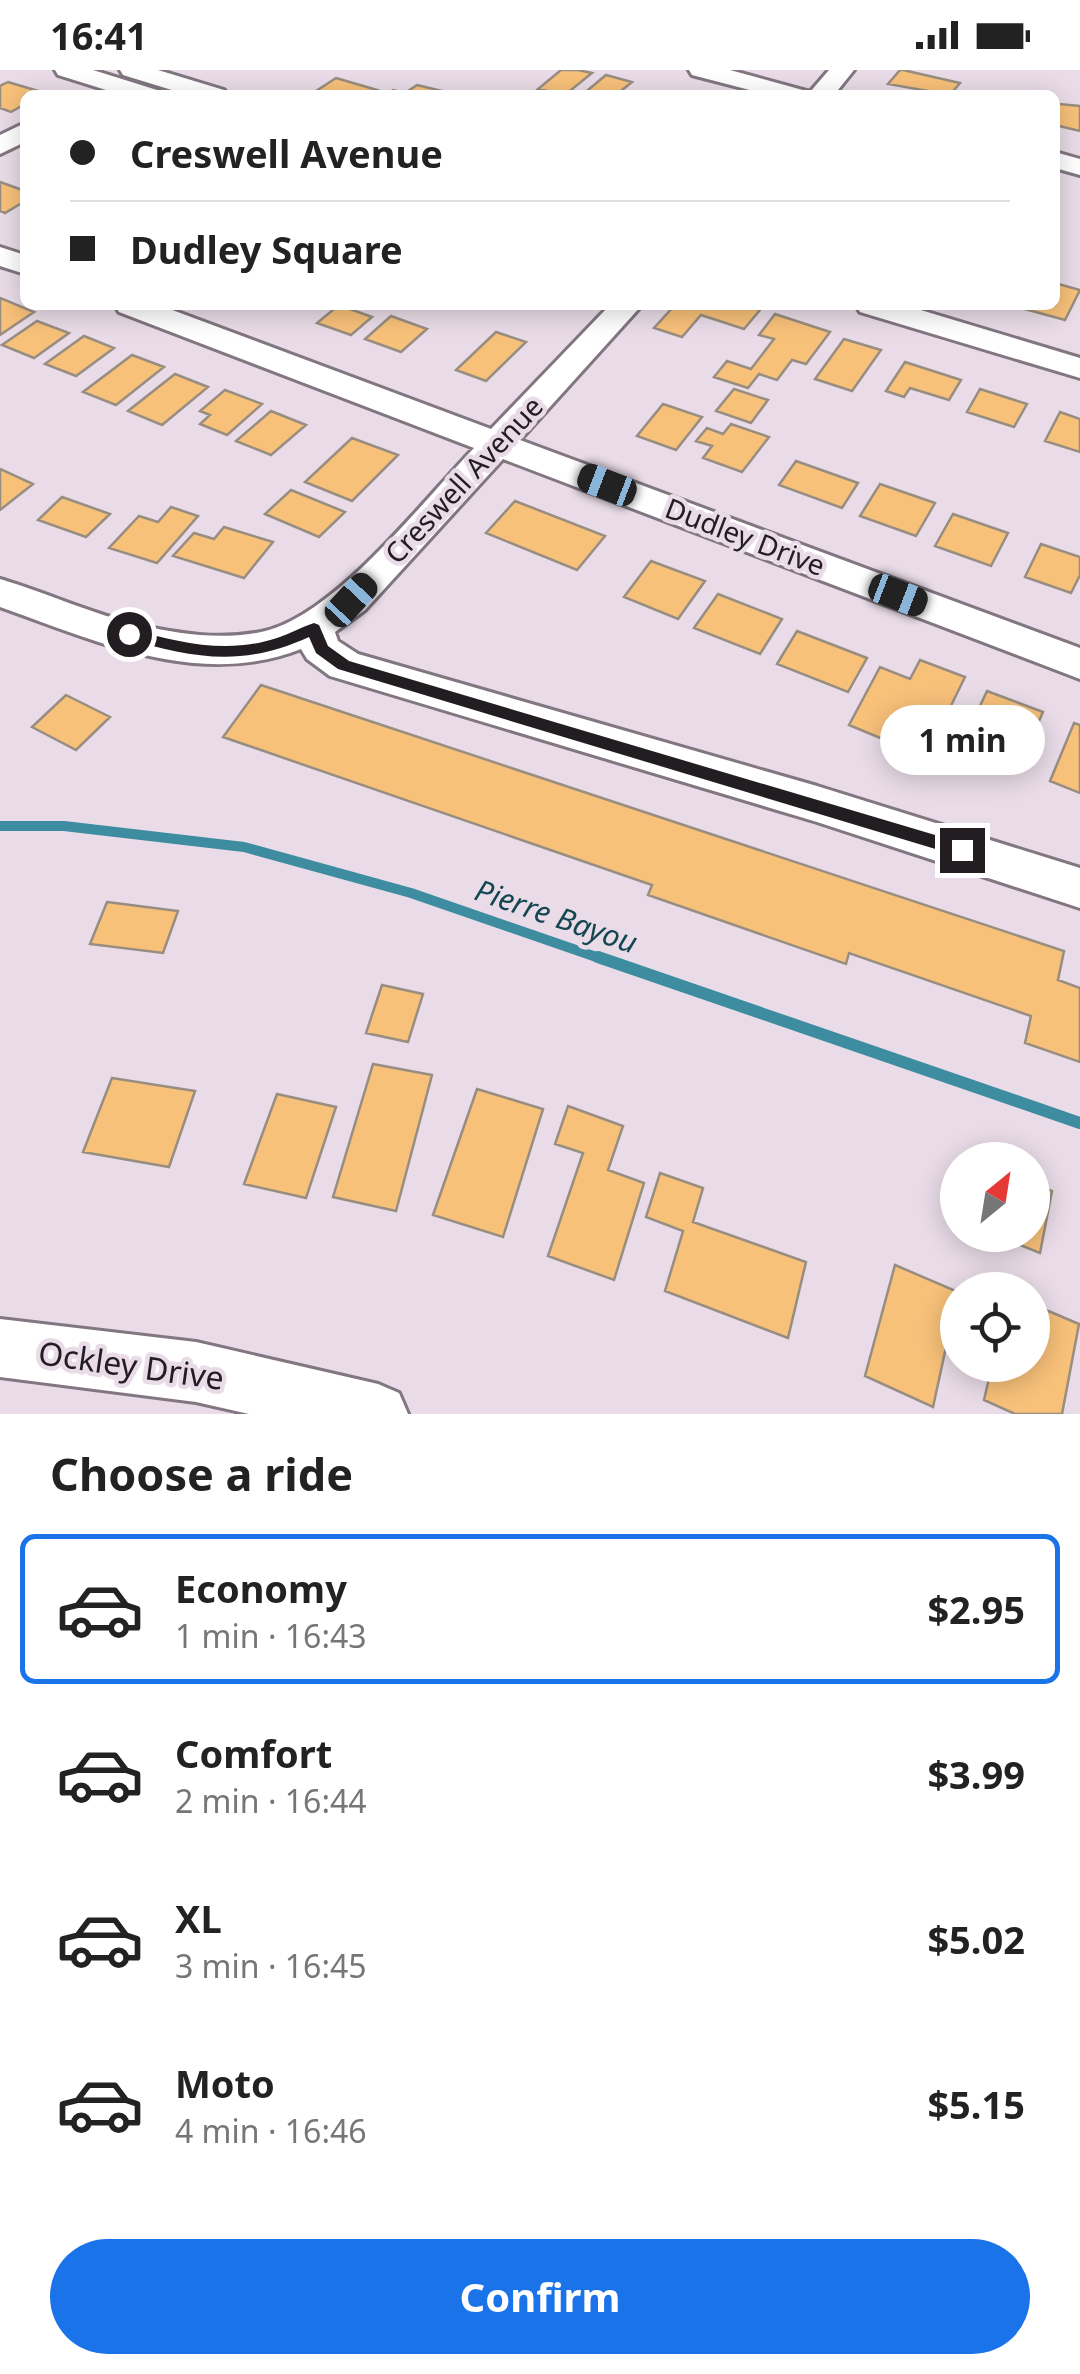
<!DOCTYPE html>
<html lang="en">
<head>
<meta charset="utf-8">
<style>
	:root { --surface:#fff; --page:#f6f6f6; --text:#222; --muted:#767676; --line:#e0e0e0; --accent:#1a73e8 }
	body { margin:0; font-family:"Noto Sans",sans-serif; background:var(--page); color:var(--text); height:100vh; display:flex; flex-direction:column; font-size:38px; white-space:nowrap }
	* { box-sizing:border-box; margin:0 }
	p { font-size:32px; color:var(--muted) }
	.icon { flex:none; width:55px; height:55px; fill:none; stroke:currentColor; stroke-width:2; stroke-linecap:round; stroke-linejoin:round }
	.map { position:relative; height:1344px; overflow:hidden }
	.side { display:flex; flex-direction:column; background:var(--surface); flex:1 }
	.side>* { flex:none }
	.top-card { position:absolute; left:20px; top:20px; width:1040px; height:220px; border-radius:15px; box-shadow:0 5px 25px #0003; display:grid; align-content:center; height:220px; padding:0 50px; background:var(--surface) }
	.needle { width:65px; rotate:30deg }
	.fabs { position:absolute; left:940px; top:1072px; display:grid; gap:20px }
	.fabs a { display:grid; place-items:center; width:110px; height:110px; border-radius:50%; background:var(--surface); box-shadow:0 5px 25px #0003; font-size:50px }
	.end { position:absolute; width:45px; height:45px; margin:-22px; border:12px solid #221d21; background:#fff; box-shadow:0 0 0 5px #fff }
	.from { border-radius:50% }
	.bubble { position:absolute; height:70px; border-radius:35px; background:var(--surface); box-shadow:0 5px 25px #0003; font-size:32px; font-weight:700; line-height:70px; text-align:center }
	.car { position:absolute; width:30px; height:60px; margin:-30px -15px; border-radius:12px; box-shadow:0 0 8px 2px #0007; background:linear-gradient(#222 24%,#8ab4d8 0 40%,#222 0 76%,#8ab4d8 0 86%,#222 0) }
	.top-card b { display:flex; align-items:center; gap:35px; height:95px; font-size:38px }
	.top-card b+b { border-top:2px solid var(--line) }
	.top-card i { width:25px; height:25px; background:var(--text) }
	ul { padding:0; list-style:none }
	li { display:flex; align-items:center; gap:30px; height:150px; margin:0 20px 15px; padding:0 30px; border:5px solid transparent; border-radius:15px }
	li div { flex:1 }
	li b { display:block; font-size:38px }
	li em { font-style:normal; font-weight:700 }
	li.selected { border-color:var(--accent) }
	li>.icon { width:90px; height:90px; stroke-width:1.5 }
	h2 { padding:0 50px; font-size:45px; line-height:120px }
	.cta { display:flex; gap:20px; margin-top:auto; padding:20px 50px }
	.cta a { flex:1; height:115px; border-radius:60px; background:var(--accent); color:#fff; font-size:40px; font-weight:700; line-height:115px; text-align:center }
	.status { display:flex; justify-content:space-between; align-items:center; height:70px; padding:0 50px; background:var(--surface); direction:ltr }
	.status svg { height:28px; fill:currentColor }
	.map>svg:first-child { display:block }
	.lines { fill:none; stroke-linecap:round; stroke-linejoin:round }
	.stream-far1 { stroke:#3d8ca0; stroke-width:10 }
	.stream { stroke:#3d8ca0; stroke-width:12 }
	.building { fill:#f8c17a; stroke:#988d81; stroke-width:2.5 }
	.minor-casing { stroke:#827681; stroke-width:6 }
	.minor { fill:#fff; fill-rule:evenodd }
	.route { fill:#221d21 }
	.labels { text-anchor:middle; stroke-width:9; stroke-linejoin:round; paint-order:stroke }
	.street-label { font-size:28px; fill:#221d21; stroke:#e9dce8 }
	.water-label { font-size:30px; font-style:italic; fill:#134651; stroke:#e9dce8 }
	.near-street-label { font-size:32px; fill:#221d21; stroke:#e9dce8 }
</style>
</head>
<body>
<div class="status"><b>16:41</b><svg viewBox="0 0 49 12"><path d="M0 12V9h3v3zM5 12V6h3v6zM10 12V3h3v9zM15 12V0h3v12zM26 1h20v11H26zM47 4h2v5h-2z"/></svg></div>
<div class="map">
<svg width="1080" height="1344" viewBox="0 0 1080 1344">
	<rect width="100%" height="100%" fill="#e9dce8"/>
	<g class="lines">
		<path class="stream-far1" d="M0 756H64L244 777 411 823 605 890"/>
		<path class="stream" d="M598 887 1080 1053"/>
	</g>
	<path class="building" d="M561 0H578L592 3 565 25 538 19Z
		M900 0H903L960 13 950 25 888 14Z
		M606 5 632 12 616 25H582Z
		M336 8 377 20 369 25 316 21Z
		M8 12 45 23 25 25V34L11 42 0 38V16Z
		M417 15 446 22 387 25 393 20 405 23Z
		M1059 34 1080 36V61L1055 55Z
		M0 112 25 121V131L5 143 0 141Z
		M1055 213 1080 220 1065 250 1021 238 1055 235Z
		M0 228 34 242 0 265Z
		M339 235 372 247 351 265 317 253Z
		M675 235H743L760 240 744 259 701 245 682 267 654 258Z
		M775 244 830 262 806 294 792 290 777 310 759 304 748 318 714 307 727 291 751 299 774 269 759 265Z
		M391 246 427 259 401 282 365 269Z
		M37 251 69 263 34 288 2 275Z
		M496 262 526 272 486 311 456 300Z
		M84 266 114 278 76 306 45 294Z
		M844 269 881 280 852 321 815 309Z
		M132 285 164 297 116 335 83 322Z
		M905 292 961 310 949 330 910 318 904 327 886 321Z
		M175 304 208 317 162 355 128 341Z
		M734 319 768 330 751 353 716 341Z
		M980 319 1027 334 1014 357 967 342Z
		M225 320 262 334 227 365 200 354 210 345 200 341Z
		M663 334 702 347 676 380 637 366Z
		M271 341 306 355 271 385 236 371Z
		M1060 342 1080 349V382L1045 371Z
		M731 354 769 367 742 402 703 388 712 376 696 371 707 358 723 364Z
		M352 368 398 385 352 431 305 412Z
		M796 391 858 413 842 438 779 415Z
		M0 399 33 414 0 440Z
		M880 414 935 433 916 466 860 446Z
		M291 420 345 442 319 467 265 444Z
		M62 427 110 444 86 467 38 450Z
		M515 431 605 466 577 500 486 463Z
		M171 437 198 446 157 493 109 478 139 446 158 452Z
		M953 444 1008 463 991 496 935 476Z
		M224 457 273 472 244 508 173 486 194 463 214 469Z
		M1041 474 1080 487V505L1071 523 1025 507Z
		M651 491 705 511 678 549 624 527Z
		M718 524 782 549 760 584 694 558Z
		M797 561 867 588 848 622 777 594Z
		M920 590 965 607 926 687 849 655 880 597 910 609Z
		M261 615 1064 881 1058 910 1080 918V992L1025 973 1031 946 849 883 846 894 648 825 652 815 223 667Z
		M987 621 1043 642 1021 692 964 670Z
		M66 625 110 647 76 680 32 657Z
		M1074 653 1080 655V723L1050 711Z
		M107 832 178 841 163 883 90 874Z
		M382 915 423 924 408 972 366 963Z
		M373 994 432 1005 396 1141 333 1127Z
		M112 1008 195 1021 169 1097 83 1082Z
		M477 1019 543 1039 503 1167 433 1145Z
		M277 1024 336 1037 306 1128 244 1114Z
		M568 1036 623 1056 608 1100 644 1113 614 1210 548 1186 583 1083 555 1074Z
		M660 1103 703 1118 693 1152 806 1192 788 1268 665 1221 683 1161 646 1147Z
		M1032 1113 1052 1121 1040 1183 995 1165H1032Z
		M895 1195 958 1222 933 1337 865 1306Z
		M1032 1234 1079 1254 1062 1344H1015L984 1330 992 1295H1032Z"/>
	<g class="lines">
		<g class="minor-casing">
			<path id="minor" d="M55 0H93L157 20 161 25H122L58 5Z
				M120 0H158L224 20 228 25H188L123 5Z
				M689 0H730L810 22 829 0H854L834 25H769L692 5Z
				M25 53V72L0 84V65Z
				M1055 82 1080 89V105L1055 98Z
				M0 177 25 185V204L0 196Z
				M115 235H159L491 359 610 235H642L520 370 1080 578V609L503 389 365 540 335 562 338 571 358 584 817 716 1080 798V838L817 752 330 606 307 589 301 579C200 619 96 571 0 537V509C47 523 92 544 139 555 179 564 220 570 261 562 333 548 423 431 474 378L119 242Z
				M856 235H904L1080 288V308L860 242Z
				M0 1249 196 1272 378 1314 399 1323 408 1344H249L196 1332 0 1307Z"/>
		</g>
		<use href="#minor" class="minor"/>
	</g>
	<path class="route" d="M314 553 319 555 328 576 349 591 962 773 971 780 962 787 338 599 316 583 309 567C241 598 193 588 124 568L122 564 129 559C180 572 225 585 277 568 290 564 301 557 314 553Z"/>
	<g class="labels">
		<g class="street-label">
			<text transform="translate(464 410) rotate(-47)" y="10">Creswell Avenue</text>
			<text transform="translate(745 467) rotate(21)" y="10">Dudley Drive</text>
		</g>
		<g class="water-label">
			<text transform="translate(556 847) rotate(19)" y="10">Pierre Bayou</text>
		</g>
		<g class="near-street-label">
			<text transform="translate(131 1296) rotate(8)" y="11">Ockley Drive</text>
		</g>
	</g>
</svg>
<div class="fabs">
<a><svg class="needle" viewBox="-14 -14 28 28"><path d="M0-13l5 13h-10z" fill="#e53935"/><path d="M0 13l5-13h-10z" fill="#767676"/></svg></a>
<a><svg class="icon" aria-label="locate" viewBox="0 0 24 24"><circle cx="12" cy="12" r="6"/><path d="M12 2v4M12 18v4M2 12h4M18 12h4"/></svg></a>
</div>
<i class="end from" style="left:129px;top:564px"></i>
<i class="end" style="left:962px;top:780px"></i>
<div class="bubble" style="left:880px;top:635px;width:165px">1 min</div>
<i class="car" style="left:607px;top:415px;rotate:291deg"></i>
<i class="car" style="left:898px;top:525px;rotate:111deg"></i>
<i class="car" style="left:351px;top:530px;rotate:43deg"></i>
<div class="top-card">
<b><i class="from"></i>Creswell Avenue</b>
<b><i></i>Dudley Square</b>
</div>
</div>
<section class="side">
<h2>Choose a ride</h2>
<ul>
<li class="selected"><svg class="icon" aria-label="car" viewBox="0 0 24 24"><path d="M5 17H2v-5l4-1 3-4h7l3 4 3 1v5h-3M9 17h6M6 11h13"/><circle cx="7" cy="17" r="2"/><circle cx="17" cy="17" r="2"/></svg><div><b>Economy</b><p>1 min · 16:43</p></div><em>$2.95</em></li>
<li><svg class="icon" aria-label="car" viewBox="0 0 24 24"><path d="M5 17H2v-5l4-1 3-4h7l3 4 3 1v5h-3M9 17h6M6 11h13"/><circle cx="7" cy="17" r="2"/><circle cx="17" cy="17" r="2"/></svg><div><b>Comfort</b><p>2 min · 16:44</p></div><em>$3.99</em></li>
<li><svg class="icon" aria-label="car" viewBox="0 0 24 24"><path d="M5 17H2v-5l4-1 3-4h7l3 4 3 1v5h-3M9 17h6M6 11h13"/><circle cx="7" cy="17" r="2"/><circle cx="17" cy="17" r="2"/></svg><div><b>XL</b><p>3 min · 16:45</p></div><em>$5.02</em></li>
<li><svg class="icon" aria-label="car" viewBox="0 0 24 24"><path d="M5 17H2v-5l4-1 3-4h7l3 4 3 1v5h-3M9 17h6M6 11h13"/><circle cx="7" cy="17" r="2"/><circle cx="17" cy="17" r="2"/></svg><div><b>Moto</b><p>4 min · 16:46</p></div><em>$5.15</em></li>
</ul>
<div class="cta"><a>Confirm</a></div>
</section>
</body>
</html>
